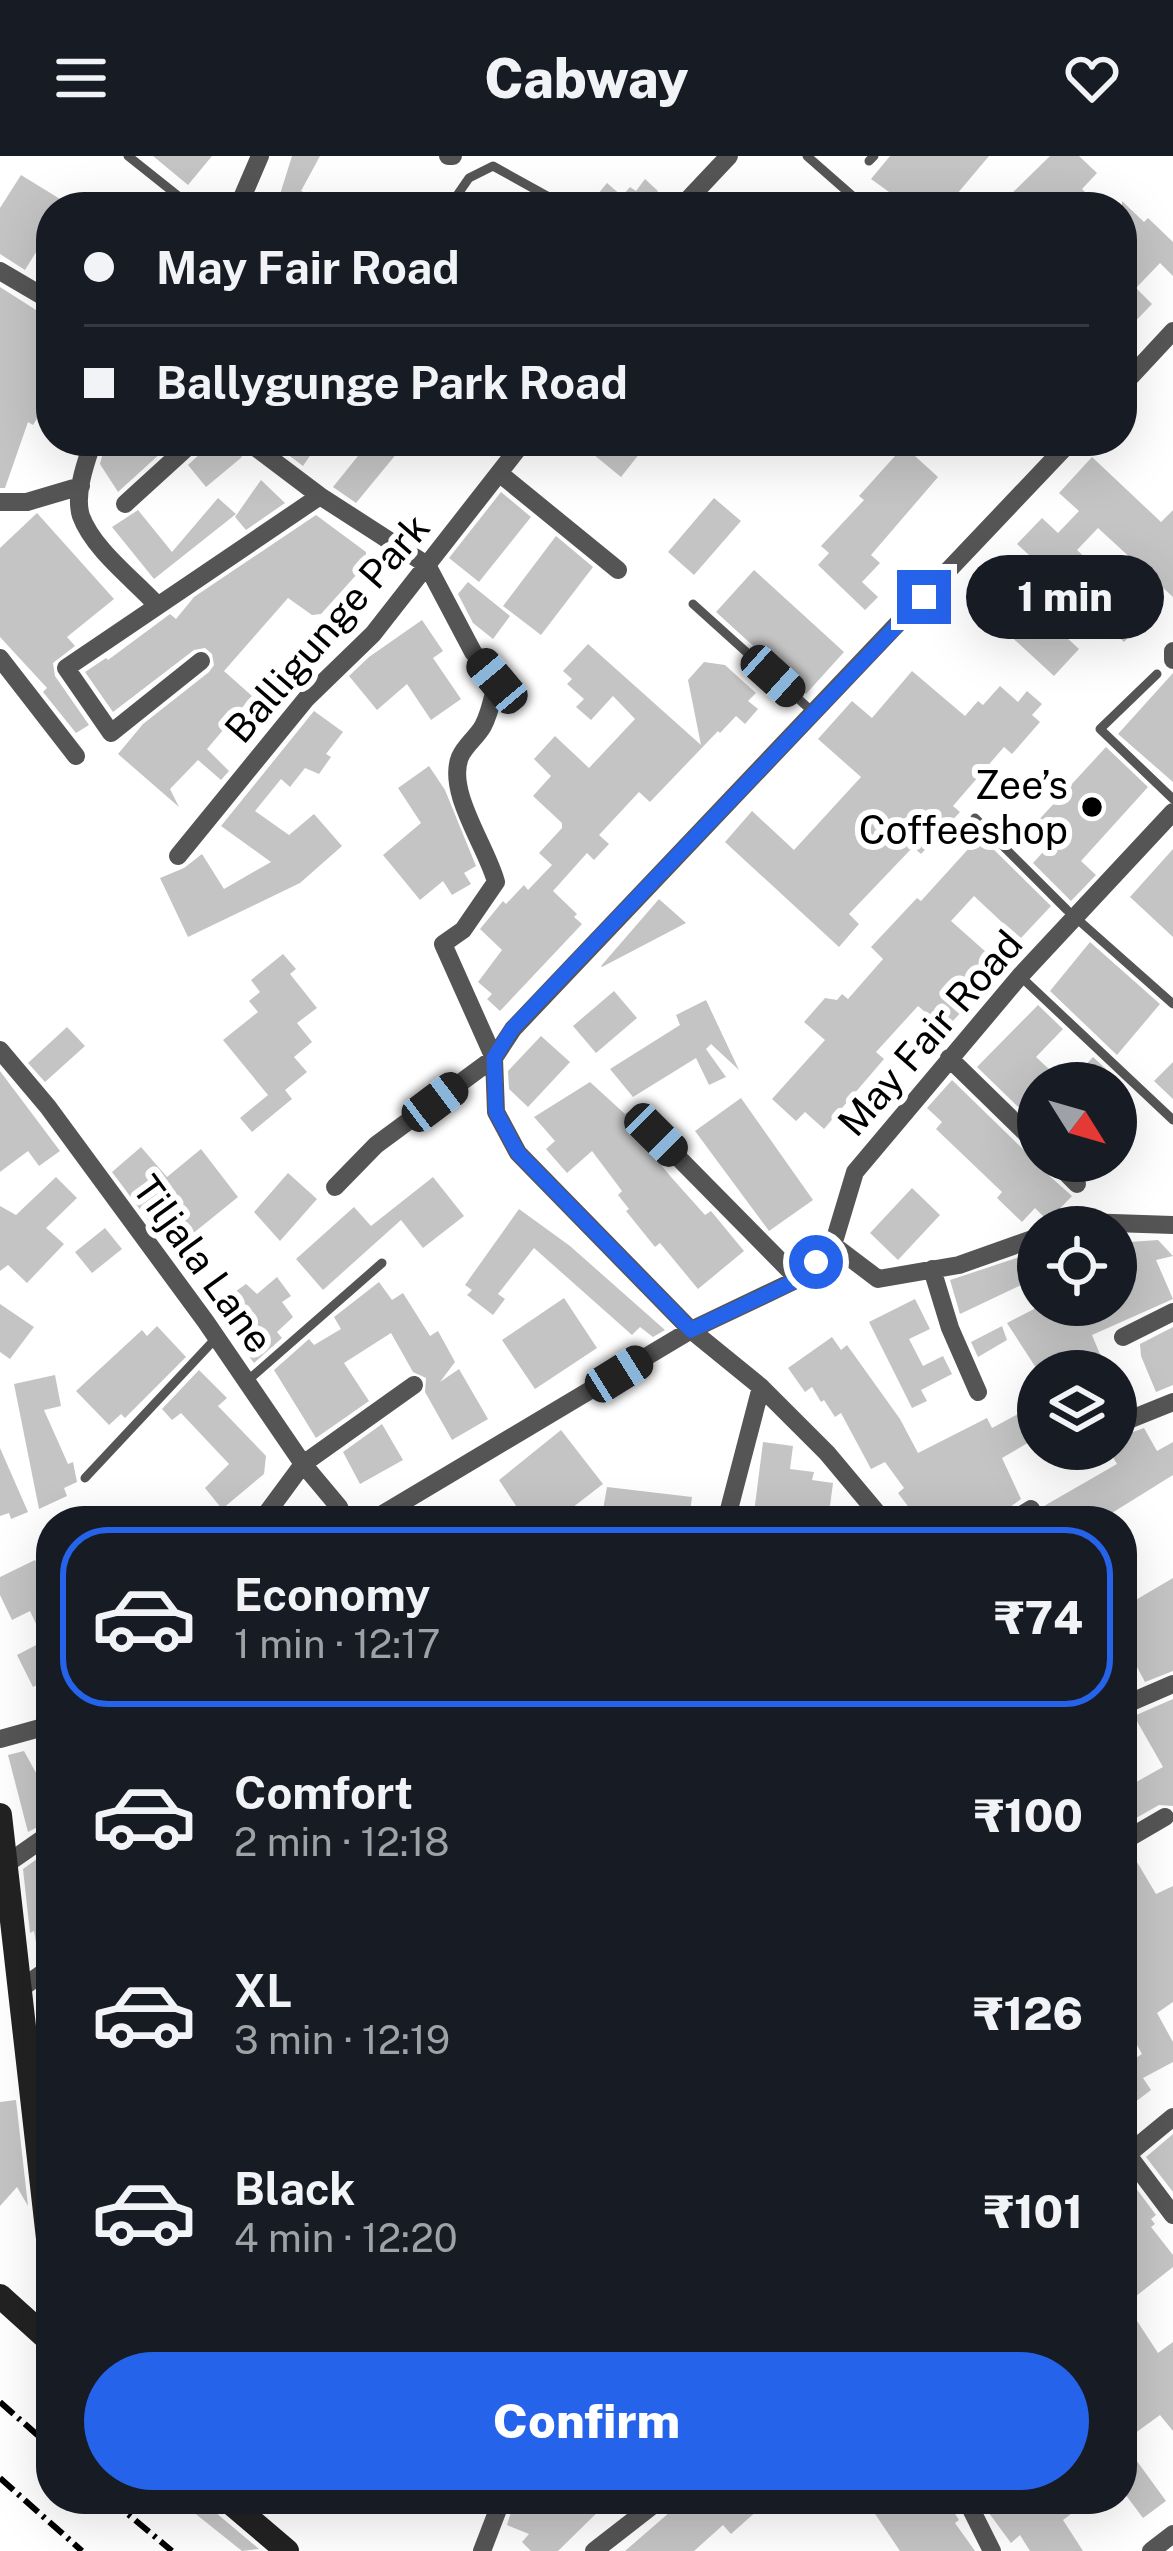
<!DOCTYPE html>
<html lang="en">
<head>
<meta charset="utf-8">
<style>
	:root { --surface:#171b24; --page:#20242c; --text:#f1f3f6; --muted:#9ea1a6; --line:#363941; --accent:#2563eb }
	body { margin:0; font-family:"Public Sans",sans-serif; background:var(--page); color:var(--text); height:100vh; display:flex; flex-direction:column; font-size:45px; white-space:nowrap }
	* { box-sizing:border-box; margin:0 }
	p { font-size:39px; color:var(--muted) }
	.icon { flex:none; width:66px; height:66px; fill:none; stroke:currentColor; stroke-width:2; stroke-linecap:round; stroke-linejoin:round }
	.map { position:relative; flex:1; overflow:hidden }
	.details { position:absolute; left:36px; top:1350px; width:1101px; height:1008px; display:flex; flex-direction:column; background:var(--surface); border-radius:48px; box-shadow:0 12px 48px #0002 }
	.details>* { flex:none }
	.banner { position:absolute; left:36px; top:36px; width:1101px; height:264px; border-radius:48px; box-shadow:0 12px 48px #0002; display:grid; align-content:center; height:264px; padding:0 48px; background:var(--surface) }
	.needle { width:78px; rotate:127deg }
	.fabs { position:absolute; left:1017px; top:906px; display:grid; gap:24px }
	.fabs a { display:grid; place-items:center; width:120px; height:120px; border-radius:50%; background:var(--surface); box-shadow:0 12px 48px #0002; font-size:60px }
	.end { position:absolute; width:54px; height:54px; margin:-27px; border:15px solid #2563eb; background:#fff; box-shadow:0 0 0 6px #fff }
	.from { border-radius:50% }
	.bubble { position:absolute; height:84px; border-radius:42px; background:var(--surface); box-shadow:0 12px 48px #0002; font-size:39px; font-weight:800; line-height:84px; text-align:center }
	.car { position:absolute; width:36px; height:72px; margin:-36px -18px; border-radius:15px; box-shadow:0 0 9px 3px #0007; background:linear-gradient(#222 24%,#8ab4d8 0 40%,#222 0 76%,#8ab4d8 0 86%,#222 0) }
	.banner b { display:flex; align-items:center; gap:42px; height:114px; font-size:45px }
	.banner b+b { border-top:3px solid var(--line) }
	.banner i { width:30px; height:30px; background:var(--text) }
	ul { padding:21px 0 0; list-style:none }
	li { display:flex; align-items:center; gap:36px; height:180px; margin:0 24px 18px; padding:0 24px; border:6px solid transparent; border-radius:48px }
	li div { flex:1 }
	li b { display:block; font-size:45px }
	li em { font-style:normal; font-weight:800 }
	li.current { border-color:var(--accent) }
	li>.icon { width:108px; height:108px; stroke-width:1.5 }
	.action { display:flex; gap:24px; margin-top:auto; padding:24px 48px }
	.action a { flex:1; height:138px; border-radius:72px; background:var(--accent); color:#fff; font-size:48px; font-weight:800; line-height:138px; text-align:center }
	header { display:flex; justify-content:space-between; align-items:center; height:156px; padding:0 48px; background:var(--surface); font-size:54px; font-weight:800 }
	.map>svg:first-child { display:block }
	.building { fill:#c4c4c4 }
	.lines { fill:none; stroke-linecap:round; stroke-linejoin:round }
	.lane { stroke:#555; stroke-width:9 }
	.street { stroke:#555; stroke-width:18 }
	.secondary { stroke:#222; stroke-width:24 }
	.rail { stroke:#000; stroke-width:6; stroke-dasharray:18 6 3 6; stroke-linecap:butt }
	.route { stroke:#2563eb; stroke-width:15 }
	.poi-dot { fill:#000; stroke:#fff; stroke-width:4.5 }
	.labels { text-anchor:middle; stroke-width:12; stroke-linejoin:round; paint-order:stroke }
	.street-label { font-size:39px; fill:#000; stroke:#fff }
	.poi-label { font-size:39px; fill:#000; stroke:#fff; text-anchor:end }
</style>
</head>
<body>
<header><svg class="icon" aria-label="menu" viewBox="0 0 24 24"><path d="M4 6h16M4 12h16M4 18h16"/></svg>Cabway<svg class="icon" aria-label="heart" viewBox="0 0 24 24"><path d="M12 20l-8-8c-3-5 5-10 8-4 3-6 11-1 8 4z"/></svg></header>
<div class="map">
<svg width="1173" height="2395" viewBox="0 0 1173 2395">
	<rect width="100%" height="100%" fill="#fff"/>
	<path class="building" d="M153 0H212L188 29Z
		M292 0H320L301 35 338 51H276Z
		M890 0H989L946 51H910L871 23Z
		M1050 0H1079L1097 17 1082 33 1100 51H1018L1008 41Z
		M21 19 73 51H51V72L25 114 0 98V52Z
		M645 23 658 35 649 46 655 51H587L607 27 622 40 630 31 636 35Z
		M1122 45 1144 66 1148 62 1173 86V120L1160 107 1136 132 1152 148 1122 179Z
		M0 131 36 154 51 158V240L33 269 28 266 5 332H0Z
		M106 285H174L118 336 100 308Z
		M207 285H215L221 292 229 286 242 301 206 331 188 309 204 294Z
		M288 285H320L303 310 282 294Z
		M370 285H407L356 347 333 331Z
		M577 285H635L644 292 621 321Z
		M904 290 938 321 871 399 880 407 862 426 878 441 865 454 818 409 829 397 821 390 864 344 859 340Z
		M1092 301 1161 366 1173 354V441L1098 372 1077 394 1148 460 1124 486 1017 388 1042 362 1058 377 1079 355 1059 337Z
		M261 324 285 347 246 374 235 361Z
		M501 336 531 361 479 426 449 402Z
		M218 342 236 358 154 423 112 371 138 354 172 396Z
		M714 342 741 365 694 419 668 396Z
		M37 357 114 443 67 481 75 490 53 507 55 520 89 569 76 577 43 536 47 532 0 481V392Z
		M316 359 366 396 367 407 321 458 312 459 288 442 224 515 252 540 207 593 229 615 221 624 198 604 170 633 179 651 118 598 143 568 209 516 214 509 212 498 205 492 194 494 113 556 85 516 106 502 108 504 170 458 176 463 194 441Z
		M556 380 593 411 541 479 503 450Z
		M992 412 1079 493 1054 520 967 440Z
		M754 414 844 496 806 538 716 456Z
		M468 426 510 460 493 483 473 467 458 438Z
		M422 464 443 495 433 502 461 543 431 564 407 528 377 554 349 520 369 501Z
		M588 488 701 589 688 524 704 506 725 509 756 537 748 545 758 553 745 568 736 560 720 577 718 575 650 646 639 636 599 679 609 688 594 704 587 697 553 735 577 758 574 761 582 768 500 855 487 843 492 838 478 826 502 794 480 773 503 745 506 748 524 729 528 734 552 709 539 697 562 672V667L533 640 551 620 534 603 555 580 589 612 635 563 613 540 591 564 576 551 584 543 567 528 572 523 563 515Z
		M912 515 965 560 978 545 983 549 1000 530 1018 546 1027 535 1042 548 1032 559 1040 566 1012 598 1004 591 953 650 960 656 921 698 913 691 849 758 859 768 839 791 725 686 752 655 794 694 861 621 818 583 852 545 872 562Z
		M1173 517V626L1118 578Z
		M314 555 343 576 326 598 331 601 319 618 305 612 290 631 281 623 255 655 289 679 314 658 342 690 300 727 188 781 160 722 184 712 202 698 224 733 271 706 221 670Z
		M1106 591 1148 631 1081 705 1096 719 1071 745 1033 707 1053 685 1035 668Z
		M429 610 445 634 476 710 464 717 471 728 452 739 443 725 420 744 383 699 421 667 398 632Z
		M980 680 1051 750 1020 783 974 740 951 765 1004 812 945 873 918 850 876 896 884 903 824 973 805 956 796 965 772 943 825 884 804 866 825 842 837 844 842 838 848 843 883 803 871 791 917 742 921 745Z
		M1173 693V781L1130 741Z
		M659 743 686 767 602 811 601 810Z
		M1090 786 1160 848 1117 899 1050 835Z
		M283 798 296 813 290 818 317 852 297 867 312 886 294 901 307 916 285 934 292 943 252 976 240 962 268 939 223 884 258 856 249 845 260 836 251 824Z
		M614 835 637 862 596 897 573 870Z
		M706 844 739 914 711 888 706 893 726 921 709 929 696 902 633 941 610 913 680 869 676 859Z
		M1038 849 1063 873 1036 901 1064 927H1038V970L977 911Z
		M67 871 85 890 45 926 28 907Z
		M541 880 570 906 528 951 509 933 508 915Z
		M1093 901 1106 913 1097 927H1069Z
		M1173 906V943L1154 925Z
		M0 915 60 995 39 1010 28 995 0 1016Z
		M952 924 1029 999 1038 1002 1044 1015 1072 1040 1048 1065 1035 1052 1022 1066 997 1042 1002 1036 936 973 942 966 927 952Z
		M590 926 625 958 628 956 643 976V987L671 1021 705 1059 711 1055 744 1095 698 1133 660 1087 655 1091 626 1055 629 1053 618 1039 622 1035 592 995 567 1017 546 993 555 985 534 961Z
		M741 942 813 1044 769 1075 695 975Z
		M141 991 167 1021 201 993 238 1041 191 1079 197 1086 177 1103 112 1016Z
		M288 1017 317 1043 280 1085 254 1056Z
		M56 1021 77 1042 46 1072 64 1088 27 1127 8 1109 0 1115V1050L16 1059Z
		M433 1021 464 1060 423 1092 401 1064 323 1134 296 1103 354 1051 371 1070Z
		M912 1032 940 1059 898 1104 870 1077Z
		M519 1053 570 1090 665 1174 653 1181 640 1171 632 1179 534 1092 498 1138 505 1143 493 1159 467 1139 472 1134 465 1129Z
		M105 1072 122 1093 92 1117 75 1096Z
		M1158 1084 1173 1100 1156 1104 1173 1143 1092 1179 1107 1215H1038L1007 1167 1042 1149H1116V1087Z
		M1038 1095V1121L960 1158 950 1124Z
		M277 1121 291 1140 282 1146 293 1161 277 1176 282 1182 254 1207 212 1152 246 1128 257 1138Z
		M379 1126 392 1144 403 1137 430 1180 438 1175 455 1206 440 1226 459 1213 488 1263 452 1284 425 1236 426 1222 413 1216 391 1177 344 1207 369 1245 316 1282 274 1214 309 1183 314 1189 341 1173 334 1161Z
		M564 1142 597 1192 535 1233 502 1184Z
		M915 1143 930 1173 909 1183 923 1210 943 1200 952 1218 921 1234 927 1245 912 1252 869 1166Z
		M0 1148 34 1171 10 1203 0 1196Z
		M157 1170 186 1201 125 1262 121 1258 109 1269 76 1235 142 1174 147 1180Z
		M1002 1170 1007 1184 978 1201 971 1186Z
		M1173 1171V1229L1156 1236 1141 1200 1140 1188Z
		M832 1181 841 1194 847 1189 900 1263 918 1297 987 1262 992 1272 1029 1252 1038 1281 1002 1302 1021 1343 991 1365H919L898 1337 904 1332 885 1306 871 1313 841 1257 835 1261 824 1244 821 1246 812 1231 805 1236 788 1212Z
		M199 1214 227 1242 218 1250 266 1300 264 1318 222 1353 205 1332 229 1308 181 1257 172 1264 162 1253Z
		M55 1219 61 1250 44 1254 68 1308 73 1306 77 1326 64 1332 67 1340 39 1353 14 1228Z
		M382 1268 403 1304 360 1328 343 1296Z
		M1144 1272 1157 1295 1173 1286V1319L1099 1365H1037L1044 1350 1117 1308 1108 1293H1116V1282Z
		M561 1274 603 1328 555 1365H526L499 1324Z
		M763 1286 793 1290 790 1313 814 1316 812 1324 833 1327 828 1365H794L754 1357Z
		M0 1292 28 1356 11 1363 9 1357 0 1360Z
		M607 1331 692 1341 689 1365H601Z
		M35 1404 51 1437V1522L33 1531 17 1499 44 1485 30 1455 12 1464 0 1439V1421Z
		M1173 1422V1515L1145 1526 1129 1496 1134 1494 1122 1475V1452Z
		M1173 1543V1650L1159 1649 1122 1670V1634L1163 1611 1134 1560Z
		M24 1595 51 1644V1664L28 1676 8 1599Z
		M51 1693V1798L39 1803 34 1775 30 1777 23 1713Z
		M1131 1696 1156 1738 1173 1730V1846L1157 1857 1173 1886V1906L1143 1922 1151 1934 1122 1956V1911L1142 1898 1122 1862V1699Z
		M16 1944 28 2050 17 2031 0 2050V1946Z
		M1173 1978V2036L1146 2001Z
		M1124 2016 1156 2059 1151 2063 1155 2068 1151 2071 1173 2099V2111L1126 2148 1158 2197 1173 2186V2275L1160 2259 1123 2286 1166 2345 1143 2362 1122 2334Z
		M177 2343H210L215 2356 259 2393 242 2395Z
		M515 2343H611L558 2395H531L522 2386 529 2378 507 2369Z
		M685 2343H770L731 2378 723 2369 694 2395H625Z
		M865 2343H890L899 2356 920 2343H946L959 2364 955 2367 975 2395H900Z
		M1003 2343H1091L1063 2364 1083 2395H1030L1020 2379 1011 2387 986 2353Z"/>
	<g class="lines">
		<path class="lane" d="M128 0 192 51
			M807 0 865 51
			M869 5 874 0
			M449 51 469 22 493 10 567 51
			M693 448 814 557
			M1157 518 1100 573 1173 643
			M975 662 1067 754 1173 848
			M1020 820 1173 964
			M246 1226 382 1107
			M85 1322 217 1181"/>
		<path class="street" d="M448 0H453
			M238 51 260 0
			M681 51 729 0
			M0 115 51 145
			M1122 230 1173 175
			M93 285C86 306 74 338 81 360 93 393 133 423 156 448
			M247 285 320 340 427 409 473 496 497 525C493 540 490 557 483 570 477 581 465 589 460 601 446 636 487 691 496 726L463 774 443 788 494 902 376 989 335 1031
			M499 317 618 414
			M0 346H27L81 330
			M125 348 194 285
			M1173 495V504
			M0 502 76 600
			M201 505 111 577 66 512 320 340
			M178 700 306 543 373 478 524 285
			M0 894 48 951 206 1166 303 1308 339 1351 345 1365
			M949 902 1038 989
			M656 979 798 1123
			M1054 1005 1077 1028
			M1068 1071 1083 1066 1173 1069
			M833 1089 878 1123 959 1109 1038 1081
			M932 1113 950 1172 978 1236
			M1123 1181 1173 1156
			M761 1231 827 1297 884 1365
			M1116 1269 1173 1246
			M261 1365 303 1308 414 1229
			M371 1365 691 1174 798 1123 833 1089 855 1016 1020 820 1173 656
			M726 1365 761 1231 691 1174 518 997 496 956 494 902 513 873 1071 285
			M1012 1365 1031 1353
			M1122 1550 1173 1528
			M0 1583 51 1569
			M1122 1686 1165 1661
			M5 1709 51 1677
			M19 1834 51 1811
			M1128 1999 1173 2059
			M1122 2003 1173 1961
			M966 2343 992 2395
			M482 2395 502 2343
			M594 2395 661 2343
			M1151 2395 1173 2378"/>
		<path class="secondary" d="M0 1659 51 2109
			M0 2140 51 2186
			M226 2343 287 2395"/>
		<path class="rail" d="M0 2246 51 2291
			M0 2322 82 2395
			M110 2343 172 2395"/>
	</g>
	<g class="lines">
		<path class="route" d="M816 1106 799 1123 691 1174 518 997 496 956 494 902 512 873 924 441"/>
	</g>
	<circle class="poi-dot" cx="1092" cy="651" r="12"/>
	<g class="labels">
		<g class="street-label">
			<text transform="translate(327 472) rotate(-49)" y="14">Balligunge Park</text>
			<text transform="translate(930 877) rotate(-49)" y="14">May Fair Road</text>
			<text transform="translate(203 1108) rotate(54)" y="14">Tiljala Lane</text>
		</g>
		<g class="poi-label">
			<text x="1068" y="643">Zee’s<tspan x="1068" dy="45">Coffeeshop</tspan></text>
		</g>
	</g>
</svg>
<div class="fabs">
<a><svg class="needle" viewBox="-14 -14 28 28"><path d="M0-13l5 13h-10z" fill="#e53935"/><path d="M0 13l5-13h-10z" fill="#9ea1a6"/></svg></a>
<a><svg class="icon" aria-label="locate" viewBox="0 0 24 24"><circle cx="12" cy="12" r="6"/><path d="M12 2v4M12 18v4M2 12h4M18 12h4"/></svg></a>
<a><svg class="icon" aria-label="layers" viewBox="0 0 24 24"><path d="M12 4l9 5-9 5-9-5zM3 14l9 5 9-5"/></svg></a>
</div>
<i class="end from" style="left:816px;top:1106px"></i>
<i class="end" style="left:924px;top:441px"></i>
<div class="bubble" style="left:966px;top:399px;width:198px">1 min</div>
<i class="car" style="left:773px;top:520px;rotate:132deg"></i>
<i class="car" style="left:497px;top:525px;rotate:320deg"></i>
<i class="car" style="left:435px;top:946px;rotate:53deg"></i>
<i class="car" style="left:656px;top:979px;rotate:135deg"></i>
<i class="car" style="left:619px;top:1218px;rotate:58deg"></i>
<div class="banner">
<b><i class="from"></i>May Fair Road</b>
<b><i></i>Ballygunge Park Road</b>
</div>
<section class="details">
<ul>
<li class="current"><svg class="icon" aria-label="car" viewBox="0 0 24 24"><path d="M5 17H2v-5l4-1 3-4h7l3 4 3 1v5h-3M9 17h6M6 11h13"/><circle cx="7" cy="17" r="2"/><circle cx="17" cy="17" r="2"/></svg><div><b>Economy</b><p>1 min · 12:17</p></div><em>₹74</em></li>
<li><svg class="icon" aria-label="car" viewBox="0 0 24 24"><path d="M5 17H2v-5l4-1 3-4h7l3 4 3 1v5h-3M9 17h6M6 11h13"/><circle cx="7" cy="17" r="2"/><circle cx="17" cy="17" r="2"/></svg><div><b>Comfort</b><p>2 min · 12:18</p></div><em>₹100</em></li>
<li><svg class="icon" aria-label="car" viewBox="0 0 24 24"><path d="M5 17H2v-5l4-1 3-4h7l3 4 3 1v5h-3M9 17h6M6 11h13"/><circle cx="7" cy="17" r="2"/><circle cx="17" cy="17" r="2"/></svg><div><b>XL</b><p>3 min · 12:19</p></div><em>₹126</em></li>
<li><svg class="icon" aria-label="car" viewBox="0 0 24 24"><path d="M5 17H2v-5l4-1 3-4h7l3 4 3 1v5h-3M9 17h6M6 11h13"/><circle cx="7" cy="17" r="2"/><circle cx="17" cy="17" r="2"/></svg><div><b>Black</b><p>4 min · 12:20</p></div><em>₹101</em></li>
</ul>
<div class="action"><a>Confirm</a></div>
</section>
</div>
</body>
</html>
